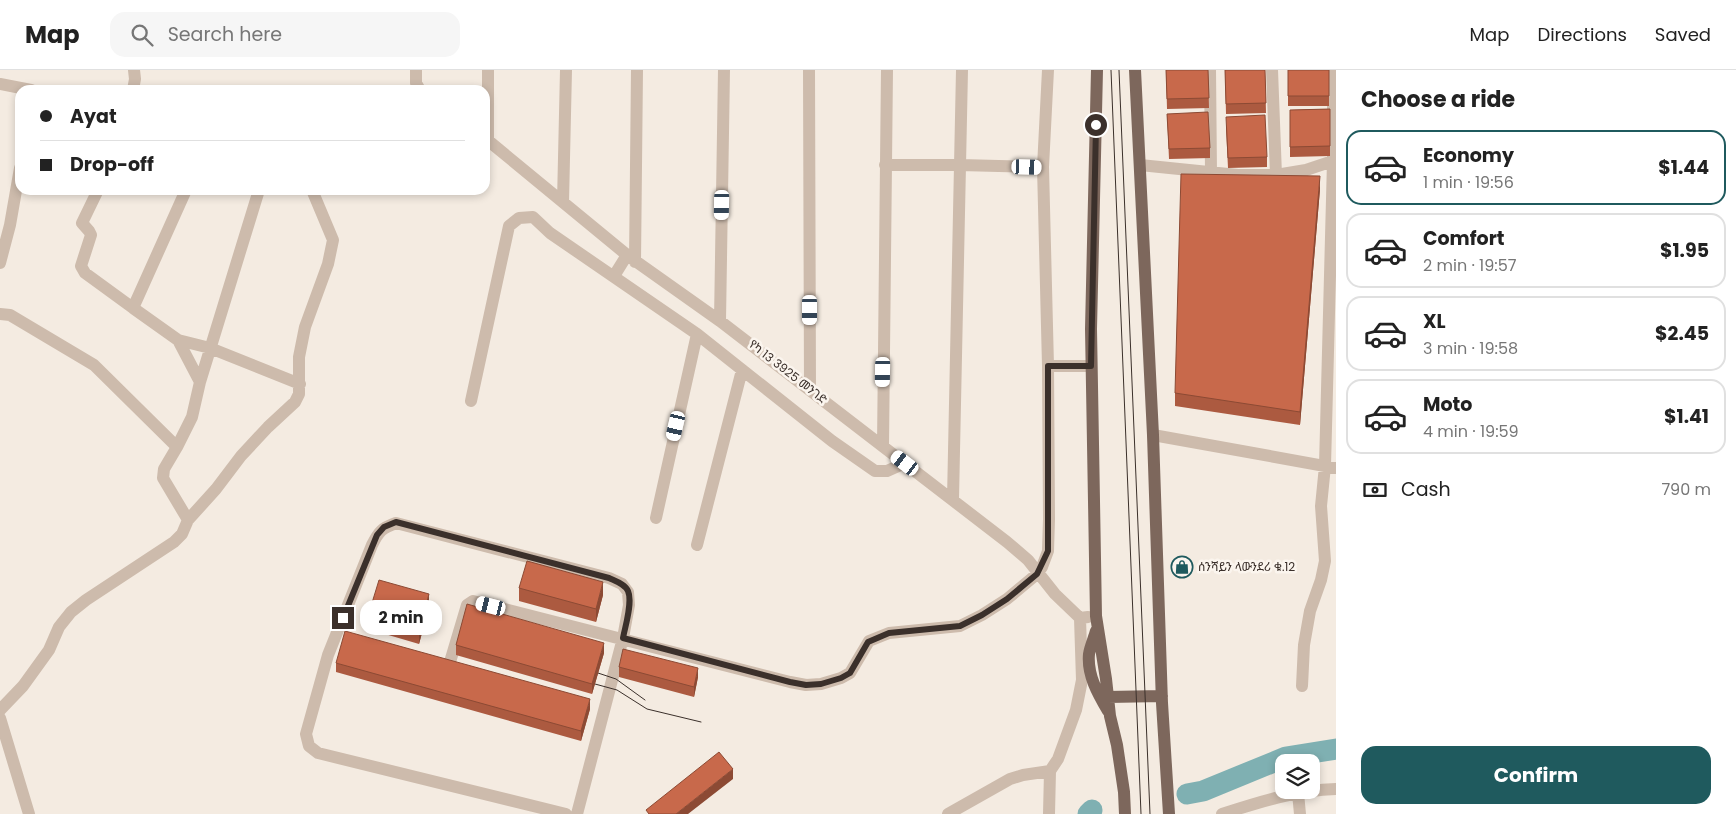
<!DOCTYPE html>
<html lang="en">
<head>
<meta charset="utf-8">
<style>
	:root { --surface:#fff; --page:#f6f6f6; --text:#222; --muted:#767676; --line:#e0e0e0; --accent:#1f5a5e }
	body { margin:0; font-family:Poppins,"Noto Sans Ethiopic",sans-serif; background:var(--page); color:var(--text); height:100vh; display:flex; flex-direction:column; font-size:19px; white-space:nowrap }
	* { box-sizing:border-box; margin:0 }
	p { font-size:16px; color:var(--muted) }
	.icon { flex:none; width:28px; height:28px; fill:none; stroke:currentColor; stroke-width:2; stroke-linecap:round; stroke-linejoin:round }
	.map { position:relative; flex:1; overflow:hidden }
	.sheet { display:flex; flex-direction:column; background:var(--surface); width:400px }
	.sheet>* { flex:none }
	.hud { position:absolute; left:15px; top:15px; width:475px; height:110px; border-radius:15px; box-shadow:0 2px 8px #0003; display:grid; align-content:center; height:110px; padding:0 25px; background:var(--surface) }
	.fabs { position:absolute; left:1275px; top:684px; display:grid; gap:10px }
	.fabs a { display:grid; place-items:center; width:45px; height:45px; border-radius:10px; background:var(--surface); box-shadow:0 2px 8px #0003; font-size:25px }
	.end { position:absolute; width:22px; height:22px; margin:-11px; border:6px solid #3b302b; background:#fff; box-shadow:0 0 0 2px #fff }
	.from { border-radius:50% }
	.bubble { position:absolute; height:35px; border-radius:15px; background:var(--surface); box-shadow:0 2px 8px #0003; font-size:16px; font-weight:700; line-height:35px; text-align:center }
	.car { position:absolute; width:15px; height:30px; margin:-15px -8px; border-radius:6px; box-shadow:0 0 4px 1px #0007; background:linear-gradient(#fff 24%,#345 0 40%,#fff 0 76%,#345 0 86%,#fff 0) }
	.hud b { display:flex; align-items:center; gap:18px; height:48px; font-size:19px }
	.hud b+b { border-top:1px solid var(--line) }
	.hud i { width:12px; height:12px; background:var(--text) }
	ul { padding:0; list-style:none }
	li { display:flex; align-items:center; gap:15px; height:75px; margin:0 10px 8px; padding:0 15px; border:2px solid var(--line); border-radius:15px }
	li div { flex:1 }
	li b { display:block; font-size:19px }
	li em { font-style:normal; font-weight:700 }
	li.selected { border-color:var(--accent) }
	li>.icon { width:45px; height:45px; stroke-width:1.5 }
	h2 { padding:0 25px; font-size:22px; line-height:60px }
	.pay { display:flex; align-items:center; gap:12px; height:55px; padding:0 25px; font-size:19px }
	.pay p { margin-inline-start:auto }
	.cta { display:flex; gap:10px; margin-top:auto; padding:10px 25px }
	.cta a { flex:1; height:58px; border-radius:15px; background:var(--accent); color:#fff; font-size:20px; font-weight:700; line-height:58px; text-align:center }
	header { display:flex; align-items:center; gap:30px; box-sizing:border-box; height:70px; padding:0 25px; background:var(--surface); border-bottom:1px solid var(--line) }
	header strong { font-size:24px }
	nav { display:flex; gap:28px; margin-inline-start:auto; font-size:18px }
	.search { width:350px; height:45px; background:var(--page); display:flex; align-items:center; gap:12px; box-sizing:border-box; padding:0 18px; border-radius:15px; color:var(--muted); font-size:19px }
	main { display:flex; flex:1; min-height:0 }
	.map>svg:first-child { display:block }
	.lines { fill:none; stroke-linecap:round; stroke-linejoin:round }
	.river { stroke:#7fb0b2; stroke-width:21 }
	.minor { stroke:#cdbbac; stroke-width:12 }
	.major { stroke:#7d675c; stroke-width:12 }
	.tram { stroke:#3b302b; stroke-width:1 }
	.wall { fill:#ac5a40 }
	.shaded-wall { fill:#8c4a34 }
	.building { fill:#c8694b; stroke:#8c4a34 }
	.route { stroke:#3b302b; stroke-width:6 }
	.labels { text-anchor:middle; stroke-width:5; stroke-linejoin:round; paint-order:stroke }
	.street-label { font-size:12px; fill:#3b302b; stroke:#fbf5ee }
	.poi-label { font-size:12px; fill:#3b302b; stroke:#fbf5ee; text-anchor:start }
</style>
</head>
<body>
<header>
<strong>Map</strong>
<div class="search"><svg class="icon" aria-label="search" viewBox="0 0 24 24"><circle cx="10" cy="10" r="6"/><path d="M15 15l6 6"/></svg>Search here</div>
<nav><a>Map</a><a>Directions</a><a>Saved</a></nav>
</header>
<main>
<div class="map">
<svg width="1336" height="744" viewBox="0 0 1336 744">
	<rect width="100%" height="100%" fill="#f4ebe1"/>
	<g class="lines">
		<path class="river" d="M1187 724 1203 721 1286 687 1336 679
			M1088 744 1092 740"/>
		<path class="minor" d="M416 0V13L420 20
			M809 0 810 320
			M1210 0 1211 102
			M1272 0 1276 105
			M0 14 31 20
			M133 20 135 9 134 0
			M485 68 627 185 720 251 1007 472 1028 490 1055 524 1080 548
			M488 70V0
			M885 95H960L1043 97
			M1140 95 1238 105H1276L1306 100 1336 90
			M98 120 82 153 89 161 91 165 81 196 85 203 133 238
			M186 120 133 238 178 270 200 312 259 120
			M563 132 566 0
			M635 192 637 0
			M0 193 10 155 20 98
			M614 206 627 185
			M0 244 10 245 94 295 177 377 192 347 200 312
			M720 251 724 0
			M178 270 210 278 300 314
			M1048 296H1091
			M471 331 509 156 519 148 533 147 550 163 697 264 832 371 875 401H887L905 393
			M1153 365 1336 398
			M883 376 887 0
			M953 429 962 0
			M656 448 697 264
			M188 450 216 419 241 386 268 357 295 332 299 324V287L305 257 328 194 333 170 312 120
			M697 475 742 300
			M450 592 467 535 473 531 790 612 806 615 821 614 841 608 850 603 869 571 889 563 960 556 982 545 1007 529 1037 504 1042 497 1048 481 1049 449 1048 296 1043 97 1048 0
			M1302 616 1304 575 1310 541 1321 510 1325 491 1321 436 1325 396 1333 91V0
			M0 640 23 616 49 580 59 557 71 542 86 530 174 472 182 464 188 450 163 408 164 399 177 377
			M0 648 29 744
			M1298 723 1300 744
			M566 744 318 683 309 676 306 664 328 585 372 475C379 461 382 458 396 453L609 508 622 514 628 522 629 535 623 568 577 744
			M948 744 1010 709 1023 705 1050 701
			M1049 744 1050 701 1058 689 1076 640 1082 610 1080 548 1088 547
			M1222 744C1259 732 1297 720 1336 719"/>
		<path class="major" d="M1097 0 1091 259 1096 546 1106 609 1110 646 1117 675 1124 722 1125 744
			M1135 0 1153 365 1162 633 1169 744
			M1096 561C1094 568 1090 577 1089 584 1087 605 1098 624 1108 641
			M1108 627 1162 626"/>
		<path class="tram" d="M1111 0 1141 744
			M1119 0 1150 744
			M598 603 616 609 645 630
			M595 614 617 620 647 639 701 652"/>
	</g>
	<path class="wall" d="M1166 0H1208L1209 38 1167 39Z
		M1225 0H1265L1266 43 1226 44Z
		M1288 0H1329V36H1288Z
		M1330 39V86L1290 87V40Z
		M1167 44 1210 78V88L1169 89Z
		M1226 57 1267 87V97L1228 98Z
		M1320 119 1300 355 1175 336V323Z
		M519 518 603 525 596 552 519 531Z
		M429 537 419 574 368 559V546Z
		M456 575 604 583 592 624 456 585Z
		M336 593 590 639 581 671 336 602Z
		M619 597 698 607 694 627 619 607Z"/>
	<path class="shaded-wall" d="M1320 106V119L1300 355V342Z
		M603 512V525L596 552V539Z
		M429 524V537L419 574V561Z
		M604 573V583L592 624V614Z
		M698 598V607L694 627V617Z
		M590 629V639L581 671V661Z
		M733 699V709L688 744H676Z"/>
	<path class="building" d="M1166 0H1208L1209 28 1167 29Z
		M1225 0H1265L1266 33 1226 34Z
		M1288 0H1329V26H1288Z
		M1330 39V76L1290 77V40Z
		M1208 42 1210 78 1169 79 1167 44Z
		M1265 45 1267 87 1228 88 1226 47Z
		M1181 104 1320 106 1300 342 1175 323Z
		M527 491 603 512 596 539 519 518Z
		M379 510 429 524 419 561 368 546Z
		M467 534 604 573 592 614 456 575Z
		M345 561 590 629 581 661 336 593Z
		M623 579 698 598 694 617 619 597Z
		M719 682 733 699 676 744H649L646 740Z"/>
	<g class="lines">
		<path class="route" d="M343 548 377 465 384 457 396 452 609 508C615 511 625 514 628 521 633 532 625 557 623 568L790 612 806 615 821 614 841 608 850 603 868 572 889 563 960 556 982 545 1007 529 1037 504 1048 481V296H1091L1096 55"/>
	</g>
	<defs>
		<g id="shop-ring" transform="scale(1.125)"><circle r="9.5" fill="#fbf5ee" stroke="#1f5a5e" stroke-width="1.5"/><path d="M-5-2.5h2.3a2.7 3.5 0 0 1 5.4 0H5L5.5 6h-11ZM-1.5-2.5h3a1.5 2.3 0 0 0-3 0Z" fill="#1f5a5e"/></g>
	</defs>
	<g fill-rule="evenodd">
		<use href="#shop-ring" x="1182" y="497"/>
	</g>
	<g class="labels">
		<g class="street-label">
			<text transform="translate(788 302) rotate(38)" y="4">የካ 13 3925 መንገድ</text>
		</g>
		<g class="poi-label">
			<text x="1198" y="501">ሰንሻይን ላውንደሪ ቁ.12</text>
		</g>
	</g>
</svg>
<div class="fabs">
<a><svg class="icon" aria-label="layers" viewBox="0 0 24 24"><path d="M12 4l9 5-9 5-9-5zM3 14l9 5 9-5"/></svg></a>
</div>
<i class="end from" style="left:1096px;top:55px"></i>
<i class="end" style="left:343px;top:548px"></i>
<div class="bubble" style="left:360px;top:530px;width:82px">2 min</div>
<i class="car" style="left:1027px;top:97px;rotate:92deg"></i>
<i class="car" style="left:722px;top:135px;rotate:181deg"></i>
<i class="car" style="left:810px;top:240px;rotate:180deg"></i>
<i class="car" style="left:883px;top:302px;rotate:181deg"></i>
<i class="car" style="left:676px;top:356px;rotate:193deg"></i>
<i class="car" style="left:905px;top:393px;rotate:307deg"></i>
<i class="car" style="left:491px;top:536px;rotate:284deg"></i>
<div class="hud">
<b><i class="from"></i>Ayat</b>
<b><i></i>Drop-off</b>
</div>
</div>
<section class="sheet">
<h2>Choose a ride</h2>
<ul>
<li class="selected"><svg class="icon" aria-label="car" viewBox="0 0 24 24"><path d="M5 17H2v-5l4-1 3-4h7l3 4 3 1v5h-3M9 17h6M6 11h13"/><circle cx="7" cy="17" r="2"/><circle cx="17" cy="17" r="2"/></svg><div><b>Economy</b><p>1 min · 19:56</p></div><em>$1.44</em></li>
<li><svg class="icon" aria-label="car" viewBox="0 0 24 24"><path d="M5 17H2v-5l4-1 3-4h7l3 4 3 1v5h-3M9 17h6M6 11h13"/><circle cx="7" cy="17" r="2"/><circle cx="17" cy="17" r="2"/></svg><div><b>Comfort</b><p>2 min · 19:57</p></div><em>$1.95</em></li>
<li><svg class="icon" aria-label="car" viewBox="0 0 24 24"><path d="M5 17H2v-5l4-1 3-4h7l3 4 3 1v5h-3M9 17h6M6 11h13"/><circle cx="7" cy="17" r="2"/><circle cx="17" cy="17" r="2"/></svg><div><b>XL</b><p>3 min · 19:58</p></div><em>$2.45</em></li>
<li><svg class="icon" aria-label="car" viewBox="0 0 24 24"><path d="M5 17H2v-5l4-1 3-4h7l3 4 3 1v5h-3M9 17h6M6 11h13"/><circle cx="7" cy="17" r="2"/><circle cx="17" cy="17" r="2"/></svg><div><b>Moto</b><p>4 min · 19:59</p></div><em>$1.41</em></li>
</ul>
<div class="pay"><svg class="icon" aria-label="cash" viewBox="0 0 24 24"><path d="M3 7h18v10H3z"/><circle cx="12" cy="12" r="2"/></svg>Cash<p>790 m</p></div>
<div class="cta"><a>Confirm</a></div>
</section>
</main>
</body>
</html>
